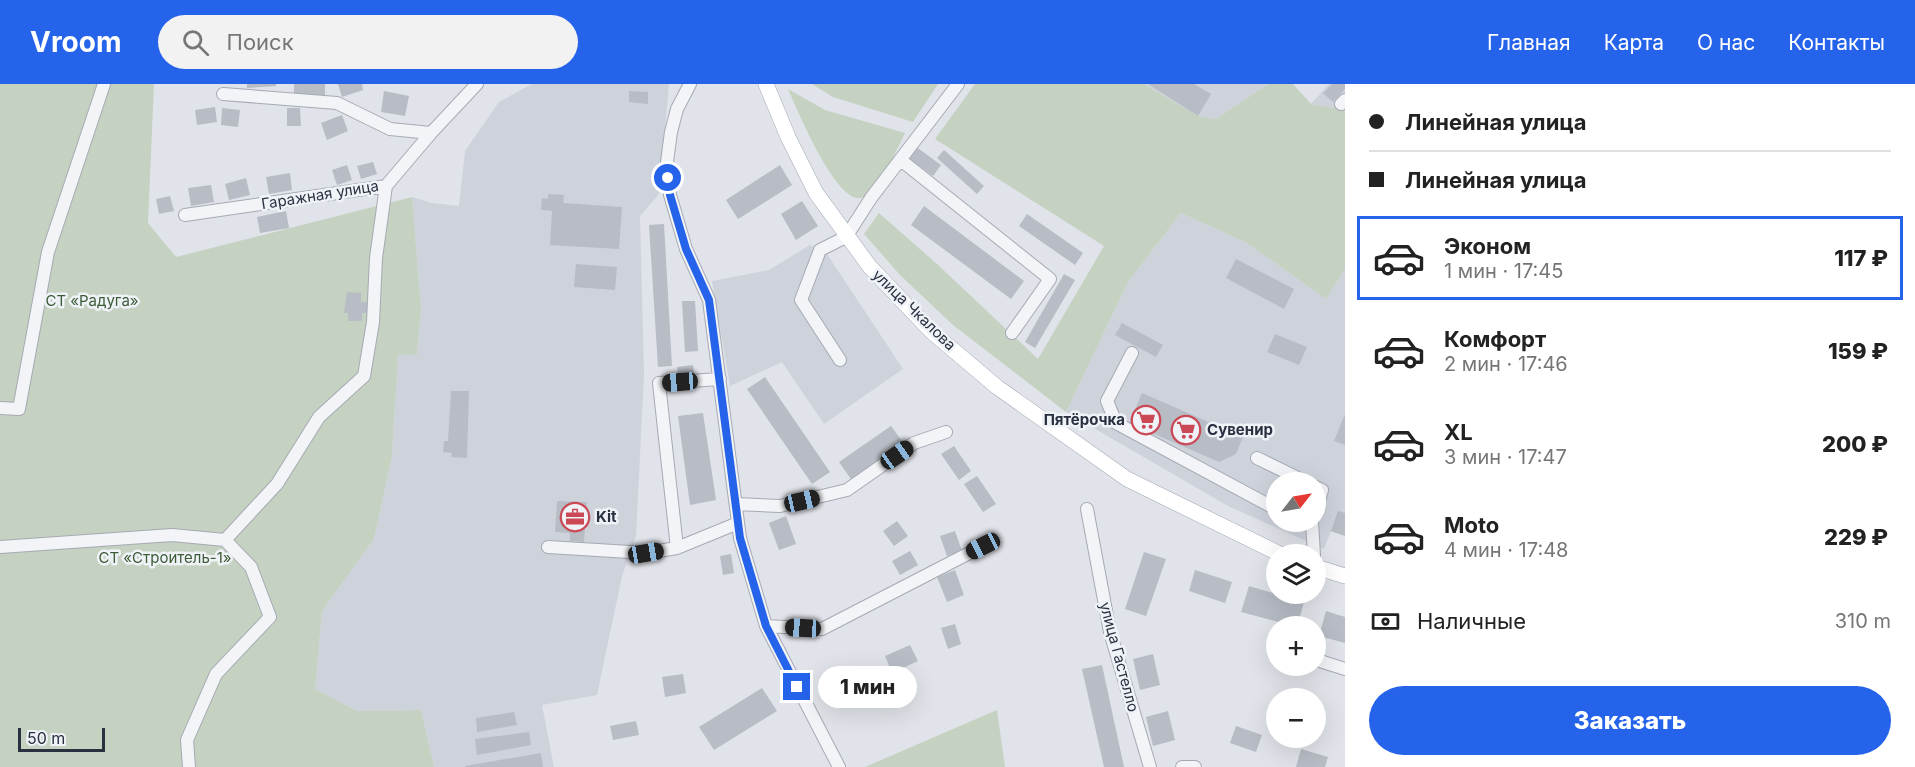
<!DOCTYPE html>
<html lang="ru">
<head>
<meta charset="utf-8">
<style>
	:root { --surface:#fff; --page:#f2f2f2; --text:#222; --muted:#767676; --line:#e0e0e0; --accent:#2563eb }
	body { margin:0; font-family:Inter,sans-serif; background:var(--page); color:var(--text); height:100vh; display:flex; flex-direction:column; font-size:22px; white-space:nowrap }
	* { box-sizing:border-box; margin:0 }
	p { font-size:20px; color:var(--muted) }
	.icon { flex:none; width:33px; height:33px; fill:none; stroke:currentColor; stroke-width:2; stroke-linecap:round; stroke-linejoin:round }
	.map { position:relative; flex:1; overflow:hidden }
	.side { display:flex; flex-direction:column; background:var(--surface); width:570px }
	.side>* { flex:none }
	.hud { display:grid; align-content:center; height:132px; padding:0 24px; background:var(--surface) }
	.needle { width:39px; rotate:59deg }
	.tools { position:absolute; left:1266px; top:388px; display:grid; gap:12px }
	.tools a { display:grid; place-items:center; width:60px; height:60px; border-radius:50%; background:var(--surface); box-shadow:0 6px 24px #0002; font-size:30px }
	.scale { position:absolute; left:18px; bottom:15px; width:87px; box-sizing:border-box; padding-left:6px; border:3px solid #293040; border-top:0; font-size:16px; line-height:21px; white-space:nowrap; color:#293040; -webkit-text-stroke:4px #eff2f6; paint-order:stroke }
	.end { position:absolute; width:27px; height:27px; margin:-14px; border:8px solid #2563eb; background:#fff; box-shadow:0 0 0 3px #fff }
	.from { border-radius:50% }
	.bubble { position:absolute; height:42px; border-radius:21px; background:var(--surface); box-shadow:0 6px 24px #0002; font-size:20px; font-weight:800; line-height:42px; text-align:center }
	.car { position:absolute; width:18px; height:36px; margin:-18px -9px; border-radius:8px; box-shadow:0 0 4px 2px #0007; background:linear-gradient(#222 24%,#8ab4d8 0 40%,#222 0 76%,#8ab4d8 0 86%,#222 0) }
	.hud b { display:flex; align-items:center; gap:21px; height:57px; font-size:22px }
	.hud b+b { border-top:2px solid var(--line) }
	.hud i { width:15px; height:15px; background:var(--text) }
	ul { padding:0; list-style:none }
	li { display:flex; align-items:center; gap:18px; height:84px; margin:0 12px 9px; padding:0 12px; border:3px solid transparent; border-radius:0px }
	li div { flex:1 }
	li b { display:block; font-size:22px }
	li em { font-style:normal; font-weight:800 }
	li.selected { border-color:var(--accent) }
	li>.icon { width:54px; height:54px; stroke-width:1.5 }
	.pay { display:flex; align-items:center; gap:15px; height:66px; padding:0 24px; font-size:22px }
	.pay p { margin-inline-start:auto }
	.cta { display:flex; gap:12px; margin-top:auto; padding:12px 24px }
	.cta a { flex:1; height:69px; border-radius:36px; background:var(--accent); color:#fff; font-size:24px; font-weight:800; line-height:69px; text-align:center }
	header { display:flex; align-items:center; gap:36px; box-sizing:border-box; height:84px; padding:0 30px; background:var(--accent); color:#fff }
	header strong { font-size:28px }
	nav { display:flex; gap:33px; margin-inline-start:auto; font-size:21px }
	.search { width:420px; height:54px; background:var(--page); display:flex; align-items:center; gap:15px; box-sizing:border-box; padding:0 21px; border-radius:33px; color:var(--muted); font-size:22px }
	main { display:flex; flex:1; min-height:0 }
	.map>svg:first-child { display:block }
	.built { fill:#ced2db; fill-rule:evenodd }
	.green { fill:#c5d2c1 }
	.building { fill:#b7bcc5 }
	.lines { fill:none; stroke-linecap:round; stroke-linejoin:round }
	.minor-casing { stroke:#a5aab3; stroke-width:14 }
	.major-casing { stroke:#a0a7b4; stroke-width:16 }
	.minor { stroke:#f3f4f7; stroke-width:12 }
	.major { stroke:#fff; stroke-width:15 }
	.route { stroke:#2563eb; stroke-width:8 }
	.labels { text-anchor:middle; stroke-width:5; stroke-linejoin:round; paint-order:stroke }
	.street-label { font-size:15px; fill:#293040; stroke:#eff2f6 }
	.park-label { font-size:15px; fill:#3c5b37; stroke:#eff2f6 }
	.poi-label { font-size:15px; font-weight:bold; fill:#293040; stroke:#eff2f6; text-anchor:start }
</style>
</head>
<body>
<header>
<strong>Vroom</strong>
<div class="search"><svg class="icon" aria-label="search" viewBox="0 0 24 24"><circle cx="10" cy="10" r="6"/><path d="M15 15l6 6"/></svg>Поиск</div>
<nav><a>Главная</a><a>Карта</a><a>О нас</a><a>Контакты</a></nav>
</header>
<main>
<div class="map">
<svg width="1345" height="683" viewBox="0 0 1345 683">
	<rect width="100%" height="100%" fill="#e0e3e9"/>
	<path class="built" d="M532 0H669L659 110 640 132 644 290 636 452 622 492 597 611 542 621 554 683H434L421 626 357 627 315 605 322 527 374 455 392 372 398 269 417 271 421 224 412 113 432 119 459 122 465 67 499 18Z
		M1144 0H1268L1216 35 1198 32Z
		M1329 0H1345V26L1311 20Z
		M1181 129 1247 159 1326 215 1345 185V452L1331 447 1324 465 1228 422 1066 328 1128 198ZM1276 399H1316V438H1276Z
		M810 161 827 170 903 285 824 340 782 278 730 302 712 197 769 186Z"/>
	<path class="green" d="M0 0H154L148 139 176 173 412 113 421 224 417 271 398 270 392 372 374 455 322 527 315 605 357 627 421 626 434 683H0Z
		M812 0H938L913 38 833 13Z
		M975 0H1144L1198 32 1216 35 1268 0H1293L1311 20 1345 26V185L1326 215 1247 159 1181 129 1128 198 1066 328 953 241 900 191 864 150 879 129 937 180 1038 275 1104 162 935 55Z
		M788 5 825 26 905 49C897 65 878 110 861 114 836 120 797 25 788 5Z
		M997 626 1005 683H865Z"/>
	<path class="building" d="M247 0H276V2L247 4Z
		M294 0H325V11H294Z
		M338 0H362L363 6 342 13Z
		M1148 0H1194L1211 10 1198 32Z
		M1332 0H1345V5L1333 18 1323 9Z
		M384 7 409 12 405 32 381 28Z
		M629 7 648 8V20L629 18Z
		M215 23 217 38 197 41 195 26Z
		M222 24 240 26 238 43 221 41Z
		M287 24H300L301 42H287Z
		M342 31 348 47 327 56 321 39Z
		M915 62 941 81 933 92 907 73Z
		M944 66 984 102 977 110 937 74Z
		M373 78 377 90 361 95 357 82Z
		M347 81 352 96 337 101 332 86Z
		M780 81 792 101 738 135 726 116Z
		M290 89 292 106 269 110 266 93Z
		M246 94 250 111 229 116 225 100Z
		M211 101 214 118 191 122 188 104Z
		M548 110 564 111 563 119 622 123 619 165 550 161 552 127 541 126 542 114 548 115Z
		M170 112 174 127 159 130 156 115Z
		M802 117 818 142 796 156 781 130Z
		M924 122 1024 197 1011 215 911 141Z
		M286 127 289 144 260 149 257 133Z
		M1027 130 1083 169 1075 181 1019 142Z
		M664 140 672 282 658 283 649 141Z
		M1236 175 1294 205 1284 225 1226 194Z
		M576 180 617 183 615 206 574 203Z
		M1064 190 1075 196 1035 264 1025 258Z
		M347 208 361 209V218H367V229H362V237H348V229H344Z
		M682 217H695L698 267 685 268Z
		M1122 239 1163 261 1156 273 1115 251Z
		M1275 250 1307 263 1299 281 1267 268Z
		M693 281 694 290 678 292 677 283Z
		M765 293 830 388 812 400 747 305Z
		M451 307H469L467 374 451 373 452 369 443 368 444 357H448Z
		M1142 309 1243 353 1236 370 1219 378 1129 339Z
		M703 329 716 416 690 421 678 332Z
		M1345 330V361L1334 357Z
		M891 342 905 361 853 398 839 378Z
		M954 362 971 387 959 396 941 370Z
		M977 392 996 420 983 428 964 400Z
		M557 417 587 418 584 458 570 457V449L555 448Z
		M1338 427 1345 429V452L1331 447Z
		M786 432 796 460 779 466 769 439Z
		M897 437 908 452 894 462 883 447Z
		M955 447 962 467 947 472 940 452Z
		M910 467 918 481 900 491 892 477Z
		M1144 468 1166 475 1146 532 1125 525Z
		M731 470 734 489 723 491 720 472Z
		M955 486 964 511 947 518 937 493Z
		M1195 486 1232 498 1225 519 1189 507Z
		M1249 502 1304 518 1297 543 1241 528Z
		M1326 527 1345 533V559L1319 552Z
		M955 540 961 560 948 565 941 544Z
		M910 561 918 577 892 589 885 572Z
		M1153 570 1160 601 1140 606 1133 575Z
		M1102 581 1124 683H1104L1082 585Z
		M683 590 686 609 665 613 662 593Z
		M762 604 777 627 714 666 699 643Z
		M1168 627 1175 656 1153 662 1146 633Z
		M514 628 517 641 477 648 476 634Z
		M636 637 639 651 613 656 610 642Z
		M1236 642 1262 651 1256 668 1230 659Z
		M529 648 531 661 477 671 475 655Z
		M1301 665 1328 673 1325 683H1296Z
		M541 669 543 683H465V682Z"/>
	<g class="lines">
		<g class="minor-casing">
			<path id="minor" d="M690 0 677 25 671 48 667 78 670 111 686 165 709 216 740 454 766 542 839 683
				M223 10 337 19 390 45 431 49 477 0
				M1341 20 1345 16
				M902 77 1050 195 1012 249
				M185 131 386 102 431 49
				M1132 269 1107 317 1116 339 1276 425
				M840 276 801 216 820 166 846 153 871 114 958 0
				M720 295 659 299 677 464 738 439
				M0 324 19 325 48 168 104 0
				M1257 374 1308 399
				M1316 403 1322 406 1316 428
				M736 420 780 422 847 406 914 359 946 348
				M1087 425 1110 548 1150 683
				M1312 438 1314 471
				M0 463 172 451 225 456 277 400 319 333 364 292 373 238 376 174 386 102
				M548 463 646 469 677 464
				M766 542 822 545 983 462
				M1320 577 1345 585
				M189 683 187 656 216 590 270 533 251 483 225 456
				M1182 683H1195"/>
		</g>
		<g class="major-casing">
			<path id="major" d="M766 0 788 53 816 109 870 183 932 248 997 303 1127 395 1282 471
				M1316 483 1345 492"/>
		</g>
		<use href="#minor" class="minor"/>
		<use href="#major" class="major"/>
	</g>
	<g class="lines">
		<path class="route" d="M668 94 670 111 686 165 709 216 740 454 766 542 797 603"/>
	</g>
	<defs>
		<g id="supermarket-ring" transform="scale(1.5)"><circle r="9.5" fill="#eff2f6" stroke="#cb4855" stroke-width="1.5"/><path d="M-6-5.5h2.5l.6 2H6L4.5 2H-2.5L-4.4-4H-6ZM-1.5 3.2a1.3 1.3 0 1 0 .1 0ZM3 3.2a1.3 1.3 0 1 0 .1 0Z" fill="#cb4855"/></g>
		<g id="office-ring" transform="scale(1.5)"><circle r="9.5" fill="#eff2f6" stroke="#cb4855" stroke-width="1.5"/><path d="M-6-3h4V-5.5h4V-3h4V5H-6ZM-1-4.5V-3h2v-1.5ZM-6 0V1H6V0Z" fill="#cb4855"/></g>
	</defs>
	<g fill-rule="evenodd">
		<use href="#supermarket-ring" x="1146" y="336"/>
		<use href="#supermarket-ring" x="1186" y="346"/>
		<use href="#office-ring" x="575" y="433"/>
	</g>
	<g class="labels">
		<g class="street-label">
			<text transform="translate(320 111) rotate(-9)" y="5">Гаражная улица</text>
			<text transform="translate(914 226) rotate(44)" y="5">улица Чкалова</text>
			<text transform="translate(1119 573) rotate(75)" y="5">улица Гастелло</text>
		</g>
		<g class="park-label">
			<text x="92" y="222">СТ «Радуга»</text>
			<text x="165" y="479">СТ «Строитель-1»</text>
		</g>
		<g class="poi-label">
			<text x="1125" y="341" text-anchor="end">Пятёрочка</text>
			<text x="1207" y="351">Сувенир</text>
			<text x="596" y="438">Kit</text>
		</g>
	</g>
</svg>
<div class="tools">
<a><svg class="needle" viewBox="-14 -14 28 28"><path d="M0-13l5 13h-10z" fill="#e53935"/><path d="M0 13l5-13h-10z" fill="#767676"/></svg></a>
<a><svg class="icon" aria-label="layers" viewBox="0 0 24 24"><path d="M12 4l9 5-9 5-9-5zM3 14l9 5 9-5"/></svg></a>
<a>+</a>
<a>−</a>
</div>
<div class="scale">50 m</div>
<i class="end from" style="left:668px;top:94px"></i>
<i class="end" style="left:797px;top:603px"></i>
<div class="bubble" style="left:818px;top:582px;width:99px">1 мин</div>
<i class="car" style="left:680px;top:298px;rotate:266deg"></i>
<i class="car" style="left:897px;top:371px;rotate:55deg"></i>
<i class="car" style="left:802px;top:417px;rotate:77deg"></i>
<i class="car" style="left:983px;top:462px;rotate:243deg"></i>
<i class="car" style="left:646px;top:469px;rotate:81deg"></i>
<i class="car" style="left:803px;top:544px;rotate:273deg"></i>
</div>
<section class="side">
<div class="hud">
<b><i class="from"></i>Линейная улица</b>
<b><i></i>Линейная улица</b>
</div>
<ul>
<li class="selected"><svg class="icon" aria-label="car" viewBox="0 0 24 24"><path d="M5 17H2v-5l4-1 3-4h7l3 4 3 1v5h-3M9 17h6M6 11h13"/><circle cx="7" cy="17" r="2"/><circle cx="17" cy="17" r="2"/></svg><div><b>Эконом</b><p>1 мин · 17:45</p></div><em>117 ₽</em></li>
<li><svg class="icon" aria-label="car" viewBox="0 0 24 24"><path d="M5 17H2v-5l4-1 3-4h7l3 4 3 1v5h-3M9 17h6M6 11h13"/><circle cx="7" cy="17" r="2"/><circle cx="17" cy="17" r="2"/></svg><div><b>Комфорт</b><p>2 мин · 17:46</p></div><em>159 ₽</em></li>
<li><svg class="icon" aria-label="car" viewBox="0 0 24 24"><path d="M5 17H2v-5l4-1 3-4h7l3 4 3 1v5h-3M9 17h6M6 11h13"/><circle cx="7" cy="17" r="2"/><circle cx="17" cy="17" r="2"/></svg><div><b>XL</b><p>3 мин · 17:47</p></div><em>200 ₽</em></li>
<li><svg class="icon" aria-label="car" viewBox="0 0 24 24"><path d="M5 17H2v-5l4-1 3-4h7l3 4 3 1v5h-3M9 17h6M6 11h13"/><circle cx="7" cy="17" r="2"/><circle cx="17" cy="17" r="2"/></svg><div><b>Moto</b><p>4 мин · 17:48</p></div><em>229 ₽</em></li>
</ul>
<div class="pay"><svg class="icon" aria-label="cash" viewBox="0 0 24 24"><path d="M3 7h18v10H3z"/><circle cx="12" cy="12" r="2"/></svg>Наличные<p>310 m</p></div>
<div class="cta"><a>Заказать</a></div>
</section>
</main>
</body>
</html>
